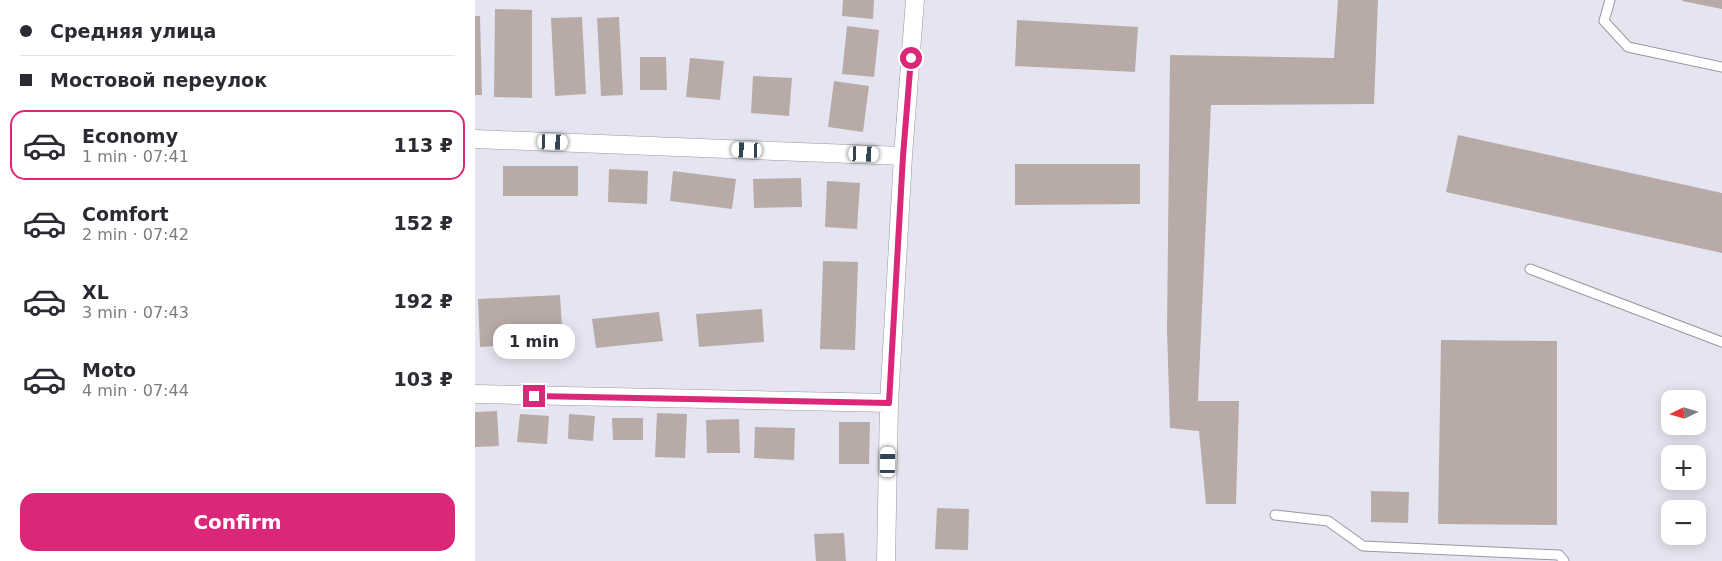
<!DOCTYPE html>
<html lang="en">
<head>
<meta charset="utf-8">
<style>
	:root { --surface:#fff; --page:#f2f2f3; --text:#2b2b33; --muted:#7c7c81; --line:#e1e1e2; --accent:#db2777 }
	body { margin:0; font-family:"DejaVu Sans",sans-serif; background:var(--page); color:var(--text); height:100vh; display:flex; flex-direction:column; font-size:19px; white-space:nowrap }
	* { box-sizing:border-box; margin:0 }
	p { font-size:16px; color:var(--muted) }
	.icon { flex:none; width:28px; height:28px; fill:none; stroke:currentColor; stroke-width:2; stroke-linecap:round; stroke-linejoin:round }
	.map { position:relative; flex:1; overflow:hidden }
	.sheet { display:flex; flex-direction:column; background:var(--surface); width:475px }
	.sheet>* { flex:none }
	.guide { display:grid; align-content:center; height:110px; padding:0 20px; background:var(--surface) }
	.needle { width:32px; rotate:265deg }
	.buttons { position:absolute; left:1186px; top:390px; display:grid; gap:10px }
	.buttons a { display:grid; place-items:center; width:45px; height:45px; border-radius:10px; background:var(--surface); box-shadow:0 2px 12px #0003; font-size:25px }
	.end { position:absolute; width:22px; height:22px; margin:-11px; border:6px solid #db2777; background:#fff; box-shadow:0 0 0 2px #fff }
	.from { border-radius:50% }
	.bubble { position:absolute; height:35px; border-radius:15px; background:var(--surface); box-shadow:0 2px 12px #0003; font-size:16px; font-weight:700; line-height:35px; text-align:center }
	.car { position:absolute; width:15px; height:30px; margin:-15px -8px; border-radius:6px; box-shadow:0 0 4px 1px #0007; background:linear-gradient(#fff 24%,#345 0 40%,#fff 0 76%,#345 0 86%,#fff 0) }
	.guide b { display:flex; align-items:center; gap:18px; height:48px; font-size:19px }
	.guide b+b { border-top:1px solid var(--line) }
	.guide i { width:12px; height:12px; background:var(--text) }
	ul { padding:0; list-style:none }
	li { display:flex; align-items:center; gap:15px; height:70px; margin:0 10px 8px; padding:0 10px; border:2px solid transparent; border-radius:15px }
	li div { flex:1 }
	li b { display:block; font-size:19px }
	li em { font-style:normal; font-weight:700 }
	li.active { border-color:var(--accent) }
	li>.icon { width:45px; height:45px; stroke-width:1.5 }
	.primary-button { display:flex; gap:10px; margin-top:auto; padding:10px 20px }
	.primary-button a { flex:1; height:58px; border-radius:15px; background:var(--accent); color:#fff; font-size:20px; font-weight:700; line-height:58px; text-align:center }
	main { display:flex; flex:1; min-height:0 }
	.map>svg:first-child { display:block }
	.building { fill:#b8aba7 }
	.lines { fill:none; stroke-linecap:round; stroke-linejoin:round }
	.lane-casing { stroke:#9898a2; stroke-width:11 }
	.street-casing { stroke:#9898a2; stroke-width:19 }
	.lane { stroke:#fff; stroke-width:9 }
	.street { stroke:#fff; stroke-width:18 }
	.route { stroke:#db2777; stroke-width:6 }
</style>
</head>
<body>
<main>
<section class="sheet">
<div class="guide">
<b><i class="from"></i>Средняя улица</b>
<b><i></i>Мостовой переулок</b>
</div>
<ul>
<li class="active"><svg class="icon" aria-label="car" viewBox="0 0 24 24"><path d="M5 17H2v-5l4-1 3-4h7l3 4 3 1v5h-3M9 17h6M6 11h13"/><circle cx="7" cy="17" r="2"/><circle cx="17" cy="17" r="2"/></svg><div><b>Economy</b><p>1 min · 07:41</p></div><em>113 ₽</em></li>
<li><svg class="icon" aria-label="car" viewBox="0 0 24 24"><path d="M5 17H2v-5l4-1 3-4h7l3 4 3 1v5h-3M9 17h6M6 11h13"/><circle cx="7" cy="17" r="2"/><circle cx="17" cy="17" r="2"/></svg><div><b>Comfort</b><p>2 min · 07:42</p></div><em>152 ₽</em></li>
<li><svg class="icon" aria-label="car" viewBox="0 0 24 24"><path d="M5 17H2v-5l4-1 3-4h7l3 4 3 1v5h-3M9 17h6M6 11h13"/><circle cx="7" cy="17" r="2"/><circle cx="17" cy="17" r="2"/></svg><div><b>XL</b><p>3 min · 07:43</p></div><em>192 ₽</em></li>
<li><svg class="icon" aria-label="car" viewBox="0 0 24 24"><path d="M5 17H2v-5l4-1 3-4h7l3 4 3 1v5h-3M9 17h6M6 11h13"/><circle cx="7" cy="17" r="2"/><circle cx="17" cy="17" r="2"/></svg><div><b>Moto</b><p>4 min · 07:44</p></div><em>103 ₽</em></li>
</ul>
<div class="primary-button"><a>Confirm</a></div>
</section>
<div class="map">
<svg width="1247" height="561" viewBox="0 0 1247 561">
	<rect width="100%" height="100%" fill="#e5e5f1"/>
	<path class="building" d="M368 0H399L398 19 367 16Z
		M863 0H903L899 104 736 105 723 401H764L761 504H731L724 431 695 428 692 330 695 55 859 58Z
		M1207 0H1247V9L1207 1Z
		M20 9 57 10V98L19 97Z
		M0 16H5L7 95H0Z
		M107 17 111 94 80 96 76 18Z
		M144 17 148 95 126 96 122 18Z
		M542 20 663 27 660 72 540 66Z
		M372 26 404 30 399 77 367 74Z
		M165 57H191L192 90H165Z
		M215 58 249 61 245 100 211 97Z
		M278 76 317 78 314 116 276 113Z
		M359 81 394 86 388 132 353 127Z
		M983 135 1247 193V253L971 192Z
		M540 164H665V204L540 205Z
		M28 166H103V196H28Z
		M134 169 173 171 172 204 133 202Z
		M198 171 261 179 257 209 195 201Z
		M326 178 327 207 279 208 278 179Z
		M352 181 385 183 382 229 350 227Z
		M348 261 383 262 380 350 345 349Z
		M85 295 88 342 5 347 3 299Z
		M287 309 289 342 224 347 221 314Z
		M184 312 188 341 121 348 117 319Z
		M966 340 1082 341V525L963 524Z
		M22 411 24 446 0 447V412Z
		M182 413 212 414 210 458 180 457Z
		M45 414 74 416 72 444 42 442Z
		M94 414 120 416 118 441 93 439Z
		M137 418H168V440H138Z
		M264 419 265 453H232L231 420Z
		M364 422H395L394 464H364Z
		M280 427 320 428 319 460 279 458Z
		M896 491 934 492 933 523 896 522Z
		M462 508 494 509 493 550 460 549Z
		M369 533 371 561H341L339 534Z"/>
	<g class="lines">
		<g class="lane-casing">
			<path id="lane" d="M1135 0 1129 21 1153 47 1247 67
				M1055 269 1247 342
				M800 515 853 521 888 546 1084 555 1089 561"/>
		</g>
		<g class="street-casing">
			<path id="street" d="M0 139 428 156
				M0 394 414 403
				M411 561 414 403 428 156 440 0"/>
		</g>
		<use href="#lane" class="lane"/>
		<use href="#street" class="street"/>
	</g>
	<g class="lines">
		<path class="route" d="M59 396 414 403 428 156 436 58"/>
	</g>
</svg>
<div class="buttons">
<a><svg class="needle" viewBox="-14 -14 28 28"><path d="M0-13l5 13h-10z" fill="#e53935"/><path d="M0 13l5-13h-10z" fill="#7c7c81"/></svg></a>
<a>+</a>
<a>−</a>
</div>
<i class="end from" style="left:436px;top:58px"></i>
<i class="end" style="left:59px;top:396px"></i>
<div class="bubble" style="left:18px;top:324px;width:82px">1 min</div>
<i class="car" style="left:78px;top:142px;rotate:92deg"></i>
<i class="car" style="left:272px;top:150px;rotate:272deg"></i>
<i class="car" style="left:389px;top:154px;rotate:92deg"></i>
<i class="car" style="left:413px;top:462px;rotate:1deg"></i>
</div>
</main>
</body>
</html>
